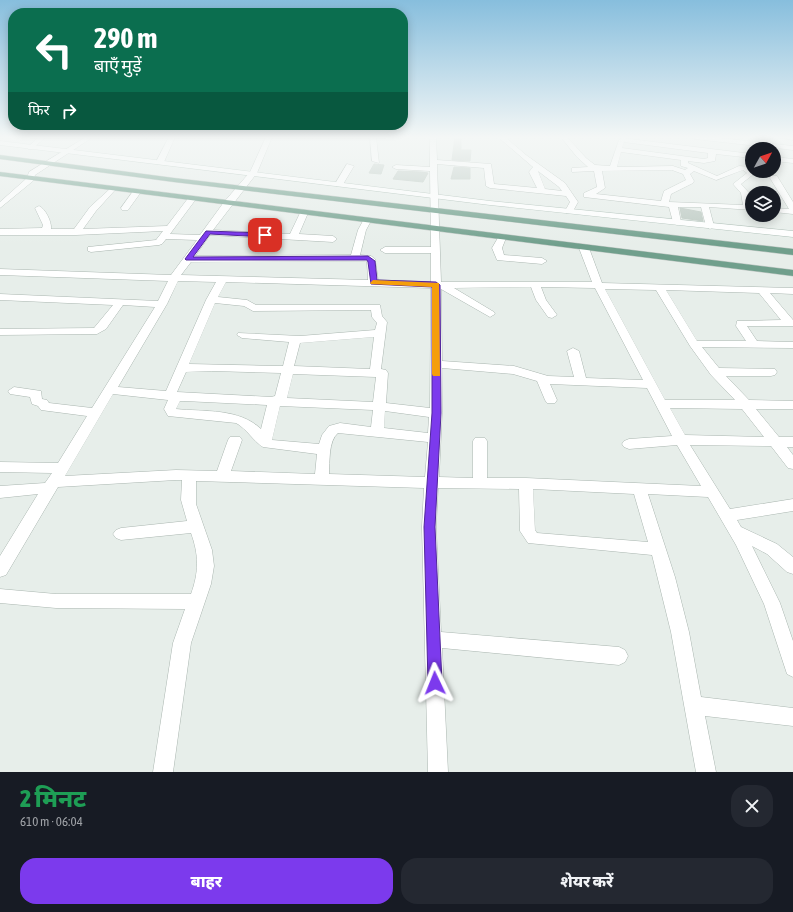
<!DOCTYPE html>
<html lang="hi">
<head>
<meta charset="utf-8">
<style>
	body { margin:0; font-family:"Asap Condensed","Noto Sans Devanagari",sans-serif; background:#242831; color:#f1f3f6; height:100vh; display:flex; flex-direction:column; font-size:15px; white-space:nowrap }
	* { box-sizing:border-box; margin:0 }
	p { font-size:13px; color:#9ea1a6 }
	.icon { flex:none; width:22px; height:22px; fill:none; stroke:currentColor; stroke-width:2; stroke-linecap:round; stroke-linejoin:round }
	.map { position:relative; height:772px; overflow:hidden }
	.sheet { display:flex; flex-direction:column; background:#171b24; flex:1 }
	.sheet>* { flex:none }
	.banner { position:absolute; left:8px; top:8px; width:400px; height:122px; border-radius:16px; box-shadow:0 2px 10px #0003; background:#0b6e4f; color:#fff; overflow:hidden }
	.needle { width:26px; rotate:50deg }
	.controls { position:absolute; left:745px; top:142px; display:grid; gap:8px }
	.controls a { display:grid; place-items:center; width:36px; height:36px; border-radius:50%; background:#171b24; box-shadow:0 2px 10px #0003; font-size:20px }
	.pin { position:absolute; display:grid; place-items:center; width:34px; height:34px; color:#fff; margin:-17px; border-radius:8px; box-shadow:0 2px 6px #0006 }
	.me { position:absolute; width:44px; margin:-22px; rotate:358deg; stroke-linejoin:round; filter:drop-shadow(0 0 3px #0008) }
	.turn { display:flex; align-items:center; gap:14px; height:84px; padding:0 20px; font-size:18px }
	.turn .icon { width:52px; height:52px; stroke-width:2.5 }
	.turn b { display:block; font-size:28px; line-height:34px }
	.then { display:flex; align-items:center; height:38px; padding:0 20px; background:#0003; gap:8px; font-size:15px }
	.round { display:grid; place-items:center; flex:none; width:42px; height:42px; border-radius:16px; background:#242831 }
	.headline { display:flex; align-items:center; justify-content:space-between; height:68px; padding:0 20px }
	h1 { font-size:24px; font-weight:800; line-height:30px; color:#1e9e55 }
	.action { display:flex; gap:8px; margin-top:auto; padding:8px 20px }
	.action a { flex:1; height:46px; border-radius:16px; background:#7c3aed; color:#fff; font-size:16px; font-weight:800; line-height:46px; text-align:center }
	.action a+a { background:#242831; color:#f1f3f6 }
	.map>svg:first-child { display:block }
	.building { fill:#bcc9c2; stroke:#bac7bf }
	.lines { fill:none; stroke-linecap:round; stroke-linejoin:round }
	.street-casing { stroke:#aab6b0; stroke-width:1 }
	.secondary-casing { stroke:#a6b9b0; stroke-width:1 }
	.primary-casing { stroke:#c3c9c6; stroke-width:1 }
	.street { fill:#fff; fill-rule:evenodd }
	.secondary { fill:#fff; fill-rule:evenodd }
	.primary { fill:#709f8c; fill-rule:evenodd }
	.route { fill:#7c3aed; stroke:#51269a }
	.slow { fill:#f59e0b }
</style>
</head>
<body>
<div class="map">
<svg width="793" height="772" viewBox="0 0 793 772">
	<rect width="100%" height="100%" fill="#e7eeea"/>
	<!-- building -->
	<path class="building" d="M455 137H461V150H471L470 161 452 160Z
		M374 164 384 165 381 174 369 173Z
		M454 167 470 168V179H451Z
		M398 171 422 172 428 173 423 182 393 179Z
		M680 208 701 212 703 221 682 218Z"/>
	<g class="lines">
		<defs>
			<path id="street" d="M39 137H46L32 149H28V147Z
				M86 137H93L35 175 33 181 0 208V202L27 178 29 172Z
				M169 137H175L164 162 157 164 156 162Z
				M266 137H272L257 173 213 230 290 234 300 213 304 210 308 213 299 234 333 236 337 239 333 242 210 235 195 256 351 255 358 230 364 219 367 218 371 221 366 230 360 255 371 256 375 259 378 280 431 282V253H385L380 250 385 247H431L430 171 396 169 392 167 396 165 430 167V137H436L437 160 491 164 494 184 537 188 529 172 533 167 498 137H505L526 155 565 183 578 202 572 213H566L565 211 570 202 566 196 490 188 486 186 484 168 437 164 441 282H592L579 248 584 245 589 248 602 283 793 288V294L770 293 793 320V326H747L757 341 793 342V348L702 347 719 368 775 369 777 372 775 375 771 376H726L749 400 793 401V409H756L779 437H793V447H787L793 455V469L788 468 771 446 690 445 730 509 793 499V511L737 520 741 527 777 544 793 557V574L787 572 767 554 752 546 780 603 793 641V677L787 674 764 604 736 545 708 497 648 494 675 577 689 632 701 697 793 708V726L705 716 716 772H696L671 632 652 555 528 543 520 531 519 489 438 488 436 527 441 632 619 647 625 650 628 656 625 662 619 665 442 648 448 772H428L422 527 424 488 196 481V504L212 550 214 566 211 584 191 643 173 772H153L173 643 185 609 56 608 0 603V589L56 594H191C199 572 199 555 191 533L121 540 116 538 113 534 116 530 121 528 187 521 181 500 182 480H176L58 487 6 575 0 577V556L38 494 0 498V486L45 483 52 473 0 472V462L58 463 87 416 41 410 38 406 32 404 30 397 10 394 8 391 14 387 41 391 42 399 47 400 49 403 92 408 155 307 123 305 106 329 97 334 0 335V329L94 328 113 305 0 300V294L158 301 168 281 0 275V269L171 275 197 240 166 239 162 244 159 245 91 252 88 251V247L156 240 163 231 76 235H0V229L42 228 43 225 35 208 39 206C45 208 52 222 51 229H74L90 207 112 187 116 189 96 211 83 229 167 226 189 197H192L196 199 170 234 200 235 224 202 250 172ZM538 171 559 187 562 191 545 189ZM366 261 367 262 368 280 181 275 191 262ZM178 281 216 282 206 300 166 391 118 387 167 304ZM226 282 431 288 430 408 386 403 388 373 386 370 381 369 387 322 382 316 380 305H256L247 300 218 297ZM531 287 536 300 548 317 552 318 557 315 546 300 541 287 595 288 643 380 586 378 579 351 573 348 567 351 574 377 548 376 514 366 442 361 441 289 490 317 495 314 494 312 454 288ZM605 289 656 290 690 346 711 375 735 400H665ZM666 290 759 293 781 320 737 321 736 326 746 341H697ZM215 303 244 306 253 311 371 310 372 317 377 323 375 330 300 336 238 333 237 335 242 338 289 342 283 366 189 364ZM374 337 370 369 294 366 300 343ZM442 368 513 374 537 381 545 400 547 403H555L557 400 550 384 647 388 672 436 629 439 624 441 622 444 624 447 629 449 677 445 701 486 526 478H487V441L485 438H475L473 441V478L439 477 442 413ZM212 371 281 373 275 396 271 397 177 392 186 372ZM293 374 376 377 373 402 287 398ZM113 394 168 400 164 409 168 416 236 423C247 429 253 441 263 447L317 454 315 474 231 471 242 440 240 437H230L228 440 217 471 176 470 65 476ZM180 401H184L267 405 261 429C239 408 205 412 176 409ZM280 406 373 410 371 427 340 423 329 426 322 435 319 444 272 440ZM670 408 742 409 764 437 685 435ZM385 411 429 417 428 433 384 428ZM338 433 428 442 425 477 329 474C330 462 328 441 338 433ZM533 489 634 494 648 542 537 533 535 530Z
				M370 137H376L379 163 372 161Z
				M561 137H567L586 158 595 165 610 166 619 140 622 138 752 154V158L716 154 715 161 704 163 688 161V163L717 176 739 166 750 167 755 173 741 184 749 193 752 210 709 207 714 226 710 229 706 226 701 207H678L681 222 677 225 673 222 669 207 584 197V193L597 187 594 171 572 172V168L588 167 577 157ZM624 142 708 153V158L704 159 622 148ZM621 152 681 160V166L688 168 685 170 673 166 617 167ZM672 170 683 174 686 180 664 191 661 201 596 194 605 188 602 171ZM743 170 747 173 733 184 741 193 743 205 669 202 671 194 693 183 694 181 690 174 694 171 716 180Z
				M692 137H710L793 146V150L695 139Z
				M779 137H793V140Z
				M774 157 793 159V163L774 161Z
				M347 164 354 166 342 186H336L335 184Z
				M771 176H777L793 202V214L774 212V208L789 209 770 178Z
				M134 190 141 192 128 210H122L121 208Z
				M502 235 506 238 502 248 504 255 542 258 547 261 542 264 497 260 492 248 499 236Z"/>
			<path id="secondary" d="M0 141 490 201 793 231V237L490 205 0 145Z"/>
			<path id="primary" d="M0 155 174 178 793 249V255L174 182 0 159Z
				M0 172 793 270V276L0 176Z"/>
		</defs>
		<!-- street casing -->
		<use href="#street" class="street-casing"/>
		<!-- secondary casing -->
		<use href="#secondary" class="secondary-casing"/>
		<!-- primary casing -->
		<use href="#primary" class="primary-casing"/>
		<!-- street -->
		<use href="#street" class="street"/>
		<!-- secondary -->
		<use href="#secondary" class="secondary"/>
		<!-- primary -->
		<use href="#primary" class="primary"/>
	</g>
	<!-- sky -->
	<linearGradient id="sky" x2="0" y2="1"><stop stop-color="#87bedd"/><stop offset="0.56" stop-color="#f4f7f6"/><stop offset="1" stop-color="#f4f7f6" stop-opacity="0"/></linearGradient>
	<rect width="793" height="245" fill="url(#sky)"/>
	<!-- route -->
	<path class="route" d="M206 231 265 233 268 235 265 237 210 234 193 257 368 256 375 261 377 280 436 282 440 285 441 413 435 527 442 683 440 688 435 690 430 688 428 683 424 527 432 413V287L371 284 368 262 367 260H186L185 259Z"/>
	<!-- slow -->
	<path class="slow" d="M373 280 439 283 440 376H433L432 374V287L371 284 370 283Z"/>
</svg>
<div class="controls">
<a><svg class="needle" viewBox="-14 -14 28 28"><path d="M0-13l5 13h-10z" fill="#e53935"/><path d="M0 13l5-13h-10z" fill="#9ea1a6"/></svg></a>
<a><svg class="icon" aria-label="layers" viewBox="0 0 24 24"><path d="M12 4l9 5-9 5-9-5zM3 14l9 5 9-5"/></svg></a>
</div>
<div class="pin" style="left:265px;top:235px;background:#d93025"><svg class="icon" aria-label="arrive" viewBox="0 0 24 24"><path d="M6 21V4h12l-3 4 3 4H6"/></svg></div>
<svg class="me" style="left:435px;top:683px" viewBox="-20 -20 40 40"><path d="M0-17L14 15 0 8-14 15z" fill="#7c3aed" stroke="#fff" stroke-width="4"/></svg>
<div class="banner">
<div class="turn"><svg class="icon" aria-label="left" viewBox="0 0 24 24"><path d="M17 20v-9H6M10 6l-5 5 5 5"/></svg><div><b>290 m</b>बाएँ मुड़ें</div></div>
<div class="then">फिर<svg class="icon" aria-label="right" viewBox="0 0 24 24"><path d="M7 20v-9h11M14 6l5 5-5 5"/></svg></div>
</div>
</div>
<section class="sheet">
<div class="headline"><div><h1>2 मिनट</h1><p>610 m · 06:04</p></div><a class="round"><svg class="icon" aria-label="close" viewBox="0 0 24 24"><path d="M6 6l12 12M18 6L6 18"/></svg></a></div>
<div class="action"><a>बाहर</a><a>शेयर करें</a></div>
</section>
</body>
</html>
